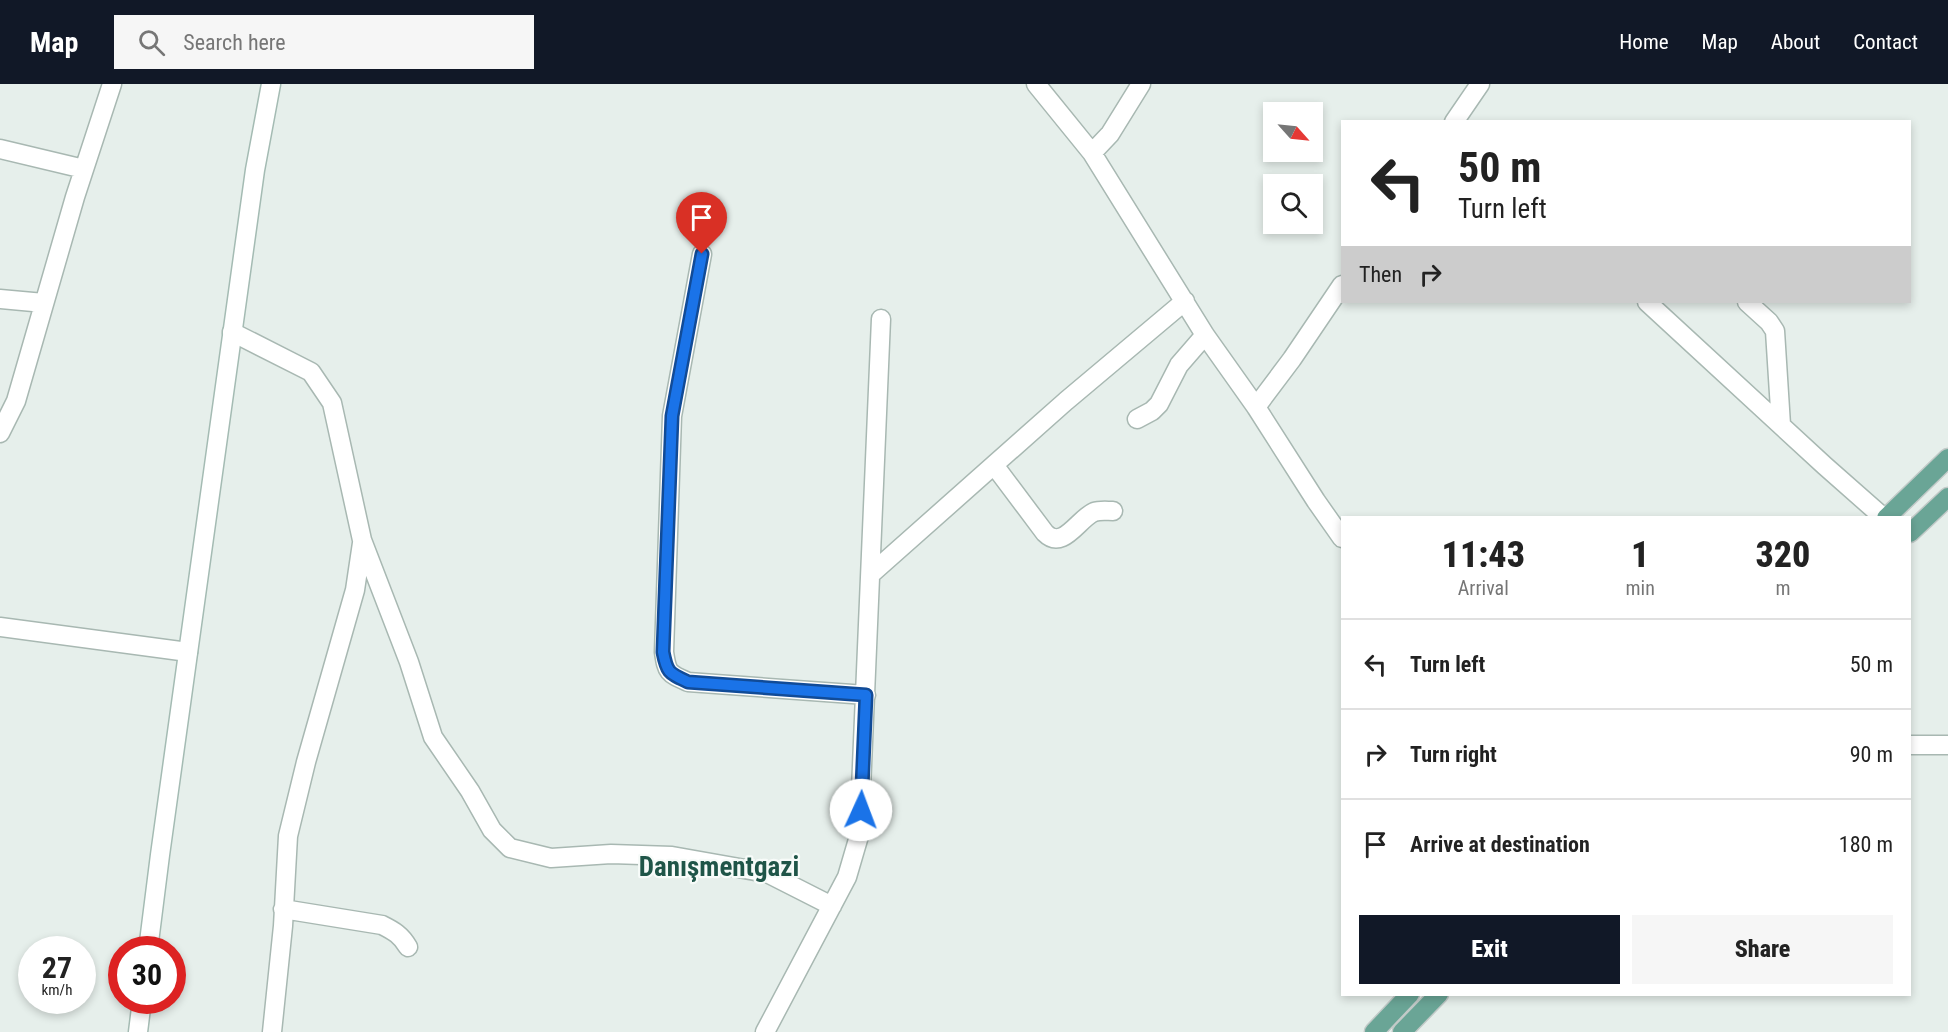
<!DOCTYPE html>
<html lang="en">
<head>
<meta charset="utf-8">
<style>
	body { margin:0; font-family:"Roboto Condensed",sans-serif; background:#f6f6f6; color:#222; height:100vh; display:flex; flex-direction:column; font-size:22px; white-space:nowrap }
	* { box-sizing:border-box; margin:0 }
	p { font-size:20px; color:#767676 }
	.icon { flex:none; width:33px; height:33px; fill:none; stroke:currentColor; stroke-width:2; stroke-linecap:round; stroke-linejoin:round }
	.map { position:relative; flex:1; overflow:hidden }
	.side { position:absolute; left:1341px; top:432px; width:570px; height:480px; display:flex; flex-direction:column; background:#fff; border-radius:0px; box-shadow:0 3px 9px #0003 }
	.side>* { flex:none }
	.banner { position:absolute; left:1341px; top:36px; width:570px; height:183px; border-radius:0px; box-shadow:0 3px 9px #0003; background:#fff; color:#222; overflow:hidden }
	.needle { width:39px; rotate:117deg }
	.tools { position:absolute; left:1263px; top:18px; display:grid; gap:12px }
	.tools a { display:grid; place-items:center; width:60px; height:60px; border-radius:0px; background:#fff; box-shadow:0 3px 9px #0003; font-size:30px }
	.speed { position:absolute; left:18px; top:852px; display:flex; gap:12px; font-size:30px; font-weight:700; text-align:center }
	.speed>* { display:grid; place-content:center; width:78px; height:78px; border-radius:50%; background:#fff; box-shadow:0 3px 9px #0003; line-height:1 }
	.speed small { font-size:15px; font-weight:400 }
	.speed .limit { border:9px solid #d22; background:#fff; color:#111 }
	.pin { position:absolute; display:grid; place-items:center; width:51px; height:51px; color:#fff; margin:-62px -26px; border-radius:50% 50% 50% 0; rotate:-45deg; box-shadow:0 0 6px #0007 }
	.pin .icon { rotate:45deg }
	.me { position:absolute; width:66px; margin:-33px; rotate:2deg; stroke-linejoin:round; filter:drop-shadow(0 0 4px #0008) }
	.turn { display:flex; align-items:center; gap:21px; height:126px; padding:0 18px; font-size:27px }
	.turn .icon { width:78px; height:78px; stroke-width:2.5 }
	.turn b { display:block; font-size:42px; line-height:51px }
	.then { display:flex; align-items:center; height:57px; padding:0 18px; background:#0003; gap:12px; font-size:22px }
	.eta { display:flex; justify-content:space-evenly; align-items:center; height:102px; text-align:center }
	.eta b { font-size:36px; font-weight:800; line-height:42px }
	.primary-button { display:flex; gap:12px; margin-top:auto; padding:12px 18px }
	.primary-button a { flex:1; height:69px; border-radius:0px; background:#111827; color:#fff; font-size:24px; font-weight:800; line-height:69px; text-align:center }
	.primary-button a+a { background:#f6f6f6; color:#222 }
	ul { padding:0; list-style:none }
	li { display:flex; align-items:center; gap:18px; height:90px; padding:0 18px; border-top:2px solid #e0e0e0 }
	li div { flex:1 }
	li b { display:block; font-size:22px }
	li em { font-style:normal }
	header { display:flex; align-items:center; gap:36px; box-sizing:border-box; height:84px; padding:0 30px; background:#111827; color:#fff }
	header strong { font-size:28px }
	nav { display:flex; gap:33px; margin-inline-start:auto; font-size:21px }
	.search { width:420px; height:54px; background:#f6f6f6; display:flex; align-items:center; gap:15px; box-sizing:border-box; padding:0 21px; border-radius:0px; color:#767676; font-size:22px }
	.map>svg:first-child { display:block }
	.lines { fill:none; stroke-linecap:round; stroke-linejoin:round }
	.street-casing { stroke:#a8b8b2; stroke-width:21 }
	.secondary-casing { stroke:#a4bbb3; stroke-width:21 }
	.primary-casing { stroke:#c2cac8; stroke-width:21 }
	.street { stroke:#fff; stroke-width:18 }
	.secondary { stroke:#fff; stroke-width:18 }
	.primary { stroke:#6aa596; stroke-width:18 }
	.route-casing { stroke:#114b97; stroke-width:15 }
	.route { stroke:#1a73e8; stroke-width:10 }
	.labels { text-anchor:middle; stroke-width:4.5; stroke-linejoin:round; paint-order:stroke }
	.district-label { font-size:27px; font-weight:bold; fill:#1f5548; stroke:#f7fbf9 }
</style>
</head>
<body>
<header>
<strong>Map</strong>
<div class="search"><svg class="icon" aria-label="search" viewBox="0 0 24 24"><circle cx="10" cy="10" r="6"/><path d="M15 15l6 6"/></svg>Search here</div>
<nav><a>Home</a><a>Map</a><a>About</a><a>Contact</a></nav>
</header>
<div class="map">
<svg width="1948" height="948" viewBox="0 0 1948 948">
	<rect width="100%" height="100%" fill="#e6efeb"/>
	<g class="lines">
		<defs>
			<path id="street" d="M1036 0 1092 69 1205 251 1256 323 1316 417 1342 454
				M1454 38 1480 0
				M0 65 84 85
				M1092 69 1110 50 1141 0
				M702 170 672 332 664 568C667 589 668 589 688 598L866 611
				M0 215 44 219
				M1647 218 1825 382 1884 434
				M1747 218 1769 238 1775 247 1781 341
				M232 248 311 288 332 319 362 456 409 578 433 653 470 707 492 746 510 764 551 774 611 770 672 772 767 789 832 822
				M1256 323 1292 275 1342 201
				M1137 335 1152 327 1159 320 1179 281 1205 251
				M0 349 16 317 75 113 112 0
				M994 381 1045 449C1063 467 1078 435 1094 428 1100 426 1107 427 1113 427
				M871 490 1066 317 1185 217
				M0 543 188 568
				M1910 661H1948
				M283 825 382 841C394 847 401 851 408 863
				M272 948 283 842 288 752 306 678 355 506 362 459
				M765 948 847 793 859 752 881 235"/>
			<path id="secondary" d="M148 866 160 771 255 86 271 0
				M138 948 142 916"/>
			<path id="primary" d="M1886 434 1948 374
				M1910 449 1948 413
				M1374 948 1410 910
				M1402 948 1439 910"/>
		</defs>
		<!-- street casing -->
		<use href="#street" class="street-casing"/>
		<!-- secondary casing -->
		<use href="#secondary" class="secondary-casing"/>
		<!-- primary casing -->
		<use href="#primary" class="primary-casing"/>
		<!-- street -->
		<use href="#street" class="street"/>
		<!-- secondary -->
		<use href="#secondary" class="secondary"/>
		<!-- primary -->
		<use href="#primary" class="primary"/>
	</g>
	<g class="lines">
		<defs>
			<path id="route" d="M702 170 672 332 663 568C667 589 669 589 688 598L866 611 861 726"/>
		</defs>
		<!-- route casing -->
		<use href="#route" class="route-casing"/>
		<!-- route -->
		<use href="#route" class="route"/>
	</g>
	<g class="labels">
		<!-- district labels -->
		<g class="district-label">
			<text x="719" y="792">Danışmentgazi</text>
		</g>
	</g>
</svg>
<div class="tools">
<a><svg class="needle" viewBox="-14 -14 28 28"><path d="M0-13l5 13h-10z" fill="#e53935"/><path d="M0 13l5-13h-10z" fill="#767676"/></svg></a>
<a><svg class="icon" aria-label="search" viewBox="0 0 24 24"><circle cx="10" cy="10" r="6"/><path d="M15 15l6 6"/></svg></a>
</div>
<div class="speed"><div>27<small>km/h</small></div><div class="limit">30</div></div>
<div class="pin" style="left:702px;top:170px;background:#d93025"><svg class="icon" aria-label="arrive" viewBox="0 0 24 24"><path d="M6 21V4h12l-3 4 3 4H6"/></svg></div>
<svg class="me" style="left:861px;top:726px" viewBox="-20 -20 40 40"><circle r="19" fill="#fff"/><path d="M0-13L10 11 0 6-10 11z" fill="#1a73e8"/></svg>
<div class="banner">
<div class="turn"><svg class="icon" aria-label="left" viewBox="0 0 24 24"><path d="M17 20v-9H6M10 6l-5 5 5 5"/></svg><div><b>50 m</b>Turn left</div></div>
<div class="then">Then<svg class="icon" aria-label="right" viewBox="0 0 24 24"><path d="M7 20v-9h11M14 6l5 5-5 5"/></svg></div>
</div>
<section class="side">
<div class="eta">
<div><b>11:43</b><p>Arrival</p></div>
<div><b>1</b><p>min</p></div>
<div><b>320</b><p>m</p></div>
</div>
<ul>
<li><svg class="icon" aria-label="left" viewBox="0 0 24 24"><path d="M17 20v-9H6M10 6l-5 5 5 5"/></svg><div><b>Turn left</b></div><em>50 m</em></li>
<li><svg class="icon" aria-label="right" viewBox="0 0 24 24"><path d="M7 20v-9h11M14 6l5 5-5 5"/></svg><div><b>Turn right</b></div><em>90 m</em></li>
<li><svg class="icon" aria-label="arrive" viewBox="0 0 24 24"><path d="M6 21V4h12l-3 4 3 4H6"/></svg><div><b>Arrive at destination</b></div><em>180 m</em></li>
</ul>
<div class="primary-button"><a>Exit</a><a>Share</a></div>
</section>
</div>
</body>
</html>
